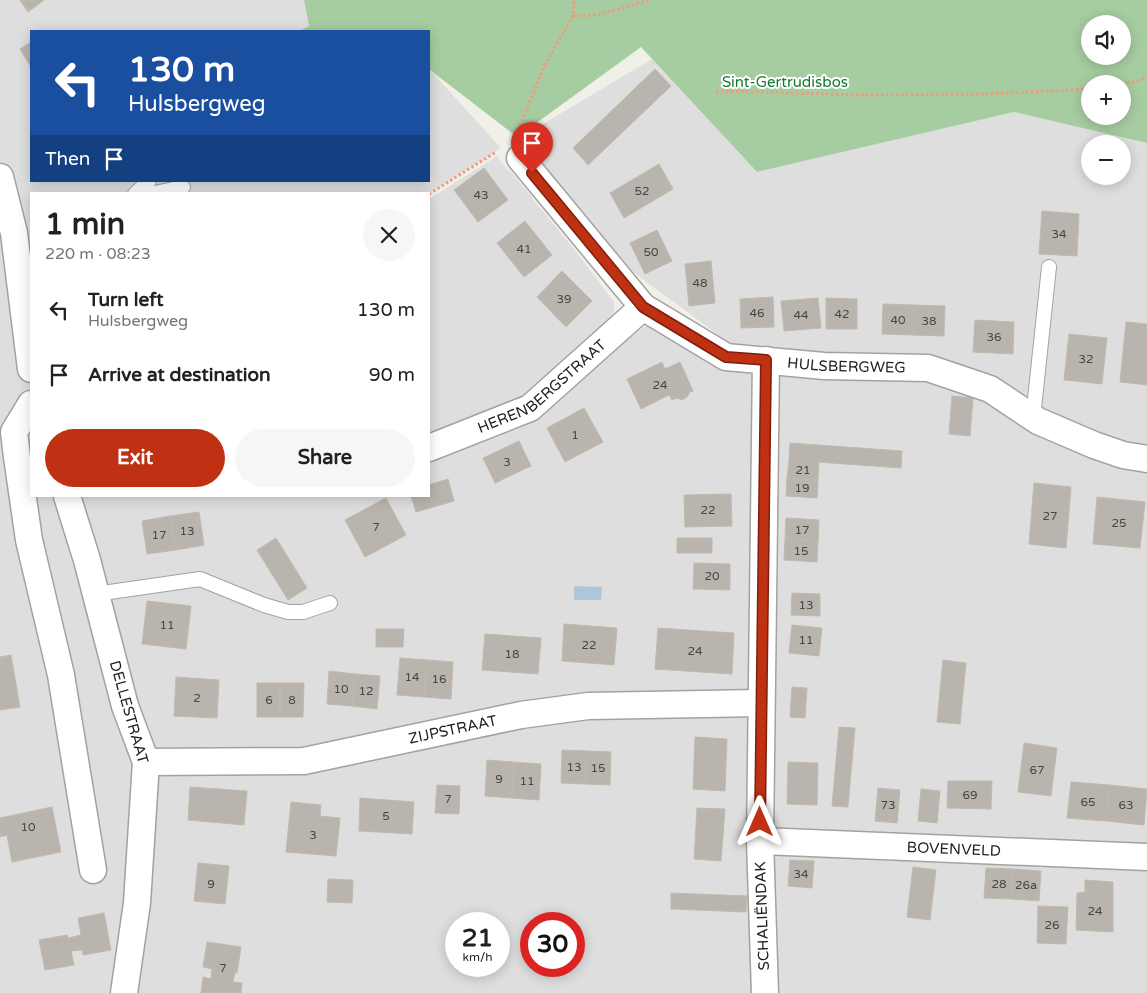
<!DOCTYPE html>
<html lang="en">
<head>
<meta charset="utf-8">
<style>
	body { margin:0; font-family:"Varela Round",sans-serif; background:#f6f6f6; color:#202124; height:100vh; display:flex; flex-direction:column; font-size:19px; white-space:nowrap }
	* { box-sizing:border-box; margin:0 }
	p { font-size:16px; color:#757577 }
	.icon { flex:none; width:28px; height:28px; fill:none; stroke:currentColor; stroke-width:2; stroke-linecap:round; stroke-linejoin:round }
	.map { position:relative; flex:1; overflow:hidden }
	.details { position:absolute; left:30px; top:192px; width:400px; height:305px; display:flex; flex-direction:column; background:#fff; border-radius:0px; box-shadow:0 2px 12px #0003 }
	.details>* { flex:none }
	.guide { position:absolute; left:30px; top:30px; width:400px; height:152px; border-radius:0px; box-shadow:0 2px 12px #0003; background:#1a4fa0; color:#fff; overflow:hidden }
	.tools { position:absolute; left:1081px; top:15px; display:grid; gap:10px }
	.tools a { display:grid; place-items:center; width:50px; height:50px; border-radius:50%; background:#fff; box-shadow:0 2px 12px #0003; font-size:25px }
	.speed { position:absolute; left:445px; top:912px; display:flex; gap:10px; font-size:25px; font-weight:700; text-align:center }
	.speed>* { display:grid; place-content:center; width:65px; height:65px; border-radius:50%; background:#fff; box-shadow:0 2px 12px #0003; line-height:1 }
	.speed small { font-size:12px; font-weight:400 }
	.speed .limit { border:8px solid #d22; background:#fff; color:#111 }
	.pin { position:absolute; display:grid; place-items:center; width:42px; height:42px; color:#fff; margin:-51px -21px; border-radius:50% 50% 50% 0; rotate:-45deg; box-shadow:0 0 5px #0007 }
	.pin .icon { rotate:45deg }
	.me { position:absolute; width:55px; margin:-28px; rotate:0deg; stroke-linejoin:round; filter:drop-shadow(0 0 4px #0008) }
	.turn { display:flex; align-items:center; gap:18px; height:105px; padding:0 15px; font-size:22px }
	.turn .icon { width:65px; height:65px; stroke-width:2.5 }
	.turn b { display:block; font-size:35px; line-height:42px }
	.then { display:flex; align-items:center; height:48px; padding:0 15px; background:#0003; gap:10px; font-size:19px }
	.round { display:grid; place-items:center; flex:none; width:52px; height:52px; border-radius:26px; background:#f6f6f6 }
	.summary { display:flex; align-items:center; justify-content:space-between; height:85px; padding:0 15px }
	h1 { font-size:30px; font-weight:700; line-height:38px }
	.cta { display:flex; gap:10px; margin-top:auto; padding:10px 15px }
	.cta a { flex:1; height:58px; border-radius:30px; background:#bf3112; color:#fff; font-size:20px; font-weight:700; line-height:58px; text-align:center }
	.cta a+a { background:#f6f6f6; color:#202124 }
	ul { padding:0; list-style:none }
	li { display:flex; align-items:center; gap:15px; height:65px; padding:0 15px }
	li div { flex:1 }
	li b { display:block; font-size:19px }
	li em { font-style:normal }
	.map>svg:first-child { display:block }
	.residential { fill:#dfdede; fill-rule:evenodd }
	.forest { fill:#a6cca1; fill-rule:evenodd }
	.water { fill:#adc7da }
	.building { fill:#b9b5ae; stroke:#c1b9ac }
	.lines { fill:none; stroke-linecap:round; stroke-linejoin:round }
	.service-casing { stroke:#a2a2a2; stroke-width:16 }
	.minor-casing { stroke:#a2a2a2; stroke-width:29 }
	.path { stroke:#ee9c7b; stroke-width:3; stroke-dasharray:2.5 2.5; stroke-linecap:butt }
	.service { stroke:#fff; stroke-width:14 }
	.minor { stroke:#fff; stroke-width:26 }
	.route-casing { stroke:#7c200c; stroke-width:12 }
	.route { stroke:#bf3112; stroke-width:9 }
	.labels { text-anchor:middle; stroke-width:4; stroke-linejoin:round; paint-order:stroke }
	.number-label { font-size:12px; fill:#474644 }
	.park-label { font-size:15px; fill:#167730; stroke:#fff }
	.street-label { font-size:15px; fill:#212121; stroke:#fff }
</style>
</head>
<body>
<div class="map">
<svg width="1147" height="993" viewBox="0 0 1147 993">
	<rect width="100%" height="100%" fill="#f0efe8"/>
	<!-- residential -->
	<path class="residential" d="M0 0H304L309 26 299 31H31V181H429V71L430 70 501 148 427 194H31V496H429V199L499 155 498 158 508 170 512 173 577 253 614 302V310L610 320 528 391 540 413 642 328 649 325 664 330 726 371 732 345 614 258 566 195 518 139 652 59 757 172 1014 112 1147 143V993H0ZM1090 144H1122V176H1090ZM456 924H499V966H456ZM531 924H574V966H531Z"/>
	<!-- forest -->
	<path class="forest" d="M304 0H1147V143L1014 112 757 172 641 47 517 137 430 70 429 71V31H299L309 26ZM1090 24H1122V56H1090ZM1090 84H1122V116H1090Z"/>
	<!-- water -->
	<path class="water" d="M574 586 602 587 601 600H574Z"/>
	<!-- building -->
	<path class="building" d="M20 0H44L28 12Z
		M31 42V67L20 49Z
		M655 69 671 86 588 165 573 148Z
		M659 164 673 189 624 218 610 193Z
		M484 168 508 200 478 222 454 190Z
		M1042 211 1079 214 1077 256 1039 254Z
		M525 221 552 255 524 277 497 243Z
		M657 230 672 261 645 274 630 243Z
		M711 261 715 303 689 306 685 264Z
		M562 271 592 301 566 327 537 297Z
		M773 297 774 327 741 328 740 299Z
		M818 298 821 328 784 331 781 301Z
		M826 298 857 299V329H826Z
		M883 304 914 305 913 335 882 334Z
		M914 305 945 306 944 336 913 335Z
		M975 320 1014 322 1013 354 973 352Z
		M1126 322 1147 324V385L1120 382Z
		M1069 334 1107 338 1102 384 1064 380Z
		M662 362 665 369 680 362 693 391 690 392 687 397 682 400 677 398 672 400 669 395 641 409 627 379Z
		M952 396 973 398 970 436 949 434Z
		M584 408 603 442 565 462 547 428Z
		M519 441 531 466 495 483 483 458Z
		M790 443 902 451 901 468 789 460Z
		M789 460 819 462 818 480 787 478Z
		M787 478 818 480 817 498 786 496Z
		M448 479 454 501 416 512 411 496H429V485Z
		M1034 483 1071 487 1066 548 1029 544Z
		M731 494 732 526 685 527 684 495Z
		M1097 497 1145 502 1140 548 1093 544Z
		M386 498 406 535 365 557 345 520Z
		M199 512 204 545 176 550 170 516Z
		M170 516 176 550 147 554 142 521Z
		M786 518 819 520 818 541 785 539Z
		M276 538 307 588 288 600 257 550Z
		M677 538H712V553H677Z
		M785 539 818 541 817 562 784 560Z
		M694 563 730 564V590L693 589Z
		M792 593 820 594V616L791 615Z
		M147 601 191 606 186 649 142 644Z
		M564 624 617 628 614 665 562 661Z
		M792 625 822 628 819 656 789 653Z
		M658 628 734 633 732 674 655 669Z
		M376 629H404L403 647H376Z
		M485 634 541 638 538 674 482 670Z
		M11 655 20 707 0 710V657Z
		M400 658 427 660 424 697 397 695Z
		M427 660 453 662 451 699 424 697Z
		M943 660 966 663 960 724 937 722Z
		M329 671 355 674 352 706 327 704Z
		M355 674 380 676 377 709 352 706Z
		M176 677 219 680 217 718 174 716Z
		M257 683H280V717H257Z
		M280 683H304L303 717H280Z
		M792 687 807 688 805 718 790 717Z
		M839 727 855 728 848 807 832 806Z
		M695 737 727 739 725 791 693 789Z
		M1024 743 1057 748 1051 796 1018 792Z
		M562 750 587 751 585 784 561 783Z
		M587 751 611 752 610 785 585 784Z
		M487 760 514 762 512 798 485 796Z
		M514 762 541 764 539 800 512 798Z
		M788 762 818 763 817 805 787 804Z
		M948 781H992L991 809 947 808Z
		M1071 782 1109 785 1106 821 1067 818Z
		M437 785 460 786 459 814 435 813Z
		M1109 785 1147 789 1144 825 1106 821Z
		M190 787 247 791 244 825 188 820Z
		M878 788 900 790 897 823 875 821Z
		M921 789 940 791 937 823 918 821Z
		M360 798 414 802 412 834 359 831Z
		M291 802 321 805 320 816 340 818 336 856 286 852Z
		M52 807 61 852 12 862 7 835 0 837V818Z
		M697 808 725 809 721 861 694 859Z
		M790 860 814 861 812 888 788 886Z
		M198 863 229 866 225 904 194 901Z
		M913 867 936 870 930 920 907 917Z
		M986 868 1013 869 1011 899 984 898Z
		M1013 869 1041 871 1039 901 1011 899Z
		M328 879 353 880 352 903 327 902Z
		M1085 880 1113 882V932L1076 930 1077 893 1085 892Z
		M671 893 747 896 746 912 671 909Z
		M1038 906 1068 907 1066 944 1037 943Z
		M104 913 111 950 83 955 82 950 71 951 74 965 45 970 39 940 67 935 68 938 81 935 78 918Z
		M207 942 241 947 237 973 235 972 233 982 242 983 241 993H201L203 977 211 979 212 969 203 967Z"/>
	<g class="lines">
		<defs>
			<path id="service" d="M135 194 149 181
				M150 194 183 187
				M1033 418 1049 267
				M96 594 200 579 264 605 288 612H303L330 603"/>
			<g id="minor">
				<path id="s1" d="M520 158 643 307 726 357 824 366 928 368 990 389 1038 421 1094 445 1123 455 1147 459"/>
				<path d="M0 177 14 233 31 369"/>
				<path d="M31 404 14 432 17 457 29 540 61 675 93 870"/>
				<path id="s2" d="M429 448 530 408 643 307"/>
				<path d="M67 496 87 560 125 706 146 762 137 903 124 993"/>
				<path id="s3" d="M146 762 304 761 521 715 588 706 761 703"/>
				<path id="s4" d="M760 841 1147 857"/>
				<path d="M765 993 760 841 766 360"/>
			</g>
		</defs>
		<!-- service casing -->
		<use href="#service" class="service-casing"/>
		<!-- minor casing -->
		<use href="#minor" class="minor-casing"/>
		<!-- path -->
		<path class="path" d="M573 16 597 15 651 0
			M1122 84 1136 81 1147 77
			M716 91 860 95 985 94 1090 89
			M516 135 545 65 573 16 574 0
			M429 194 496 152"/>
		<!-- service -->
		<use href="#service" class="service"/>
		<!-- minor -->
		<use href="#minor" class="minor"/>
	</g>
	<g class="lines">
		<defs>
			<path id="route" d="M532 173 643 307 726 357 766 360 760 822"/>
		</defs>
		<!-- route casing -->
		<use href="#route" class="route-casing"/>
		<!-- route -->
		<use href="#route" class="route"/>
	</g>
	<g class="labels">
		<!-- number labels -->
		<g class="number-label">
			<text x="642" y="195">52</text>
			<text x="481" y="199">43</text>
			<text x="1059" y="238">34</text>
			<text x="524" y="253">41</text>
			<text x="651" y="256">50</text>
			<text x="700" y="287">48</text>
			<text x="564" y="303">39</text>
			<text x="757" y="317">46</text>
			<text x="842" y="318">42</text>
			<text x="801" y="319">44</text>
			<text x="898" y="324">40</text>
			<text x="929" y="325">38</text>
			<text x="994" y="341">36</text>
			<text x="1086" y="363">32</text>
			<text x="660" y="389">24</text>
			<text x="575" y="439">1</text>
			<text x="507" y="466">3</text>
			<text x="803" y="474">21</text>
			<text x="802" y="492">19</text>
			<text x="708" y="514">22</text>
			<text x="1050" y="520">27</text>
			<text x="1119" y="527">25</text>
			<text x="376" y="531">7</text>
			<text x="802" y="534">17</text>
			<text x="187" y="535">13</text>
			<text x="159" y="539">17</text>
			<text x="801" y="555">15</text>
			<text x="712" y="580">20</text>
			<text x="806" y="609">13</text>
			<text x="167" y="629">11</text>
			<text x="806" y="644">11</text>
			<text x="589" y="649">22</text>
			<text x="695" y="655">24</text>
			<text x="512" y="658">18</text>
			<text x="412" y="681">14</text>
			<text x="439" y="683">16</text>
			<text x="341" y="693">10</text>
			<text x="366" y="695">12</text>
			<text x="197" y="702">2</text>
			<text x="269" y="704">6</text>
			<text x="292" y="704">8</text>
			<text x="574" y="771">13</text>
			<text x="598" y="772">15</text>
			<text x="1037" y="774">67</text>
			<text x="499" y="783">9</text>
			<text x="527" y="785">11</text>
			<text x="970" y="799">69</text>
			<text x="448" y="803">7</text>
			<text x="1088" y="806">65</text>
			<text x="888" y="809">73</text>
			<text x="1126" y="809">63</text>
			<text x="386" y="820">5</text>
			<text x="28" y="831">10</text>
			<text x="313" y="839">3</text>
			<text x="801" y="878">34</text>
			<text x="211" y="888">9</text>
			<text x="999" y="888">28</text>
			<text x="1026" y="889">26a</text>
			<text x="1095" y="915">24</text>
			<text x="1052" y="929">26</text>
			<text x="223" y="972">7</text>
		</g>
		<!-- park labels -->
		<g class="park-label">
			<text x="785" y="87">Sint-Gertrudisbos</text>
		</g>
		<!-- street labels -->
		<g class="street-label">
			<text dy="5" stroke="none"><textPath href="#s1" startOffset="411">HULSBERGWEG</textPath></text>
			<text dy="5" stroke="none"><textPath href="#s2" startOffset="130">HERENBERGSTRAAT</textPath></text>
			<text transform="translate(129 712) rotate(74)" y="5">DELLESTRAAT</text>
			<text dy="5" stroke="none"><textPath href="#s3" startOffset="310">ZIJPSTRAAT</textPath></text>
			<text dy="5" stroke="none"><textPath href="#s4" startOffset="194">BOVENVELD</textPath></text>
			<text transform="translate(762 916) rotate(-92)" y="5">SCHALIËNDAK</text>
		</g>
	</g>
</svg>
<div class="tools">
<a><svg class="icon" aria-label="sound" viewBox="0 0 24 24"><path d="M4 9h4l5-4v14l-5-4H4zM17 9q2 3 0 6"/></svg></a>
<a>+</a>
<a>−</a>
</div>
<div class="speed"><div>21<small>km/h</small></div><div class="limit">30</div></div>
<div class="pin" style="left:532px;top:173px;background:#d93025"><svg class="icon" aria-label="arrive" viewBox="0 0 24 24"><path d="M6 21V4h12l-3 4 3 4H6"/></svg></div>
<svg class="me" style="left:760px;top:822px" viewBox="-20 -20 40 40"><path d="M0-17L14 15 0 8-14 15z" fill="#bf3112" stroke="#fff" stroke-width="4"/></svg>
<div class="guide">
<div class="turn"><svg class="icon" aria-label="left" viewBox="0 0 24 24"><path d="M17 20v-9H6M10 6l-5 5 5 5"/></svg><div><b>130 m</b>Hulsbergweg</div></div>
<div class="then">Then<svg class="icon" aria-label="arrive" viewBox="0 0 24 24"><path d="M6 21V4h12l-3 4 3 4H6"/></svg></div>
</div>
<section class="details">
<div class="summary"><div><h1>1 min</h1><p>220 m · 08:23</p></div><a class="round"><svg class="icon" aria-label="close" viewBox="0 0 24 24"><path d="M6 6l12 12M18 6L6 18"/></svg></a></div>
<ul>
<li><svg class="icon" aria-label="left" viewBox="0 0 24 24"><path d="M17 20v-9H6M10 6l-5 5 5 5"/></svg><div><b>Turn left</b><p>Hulsbergweg</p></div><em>130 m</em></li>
<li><svg class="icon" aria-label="arrive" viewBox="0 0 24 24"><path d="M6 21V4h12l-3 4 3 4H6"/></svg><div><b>Arrive at destination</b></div><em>90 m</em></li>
</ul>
<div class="cta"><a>Exit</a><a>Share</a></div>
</section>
</div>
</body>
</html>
